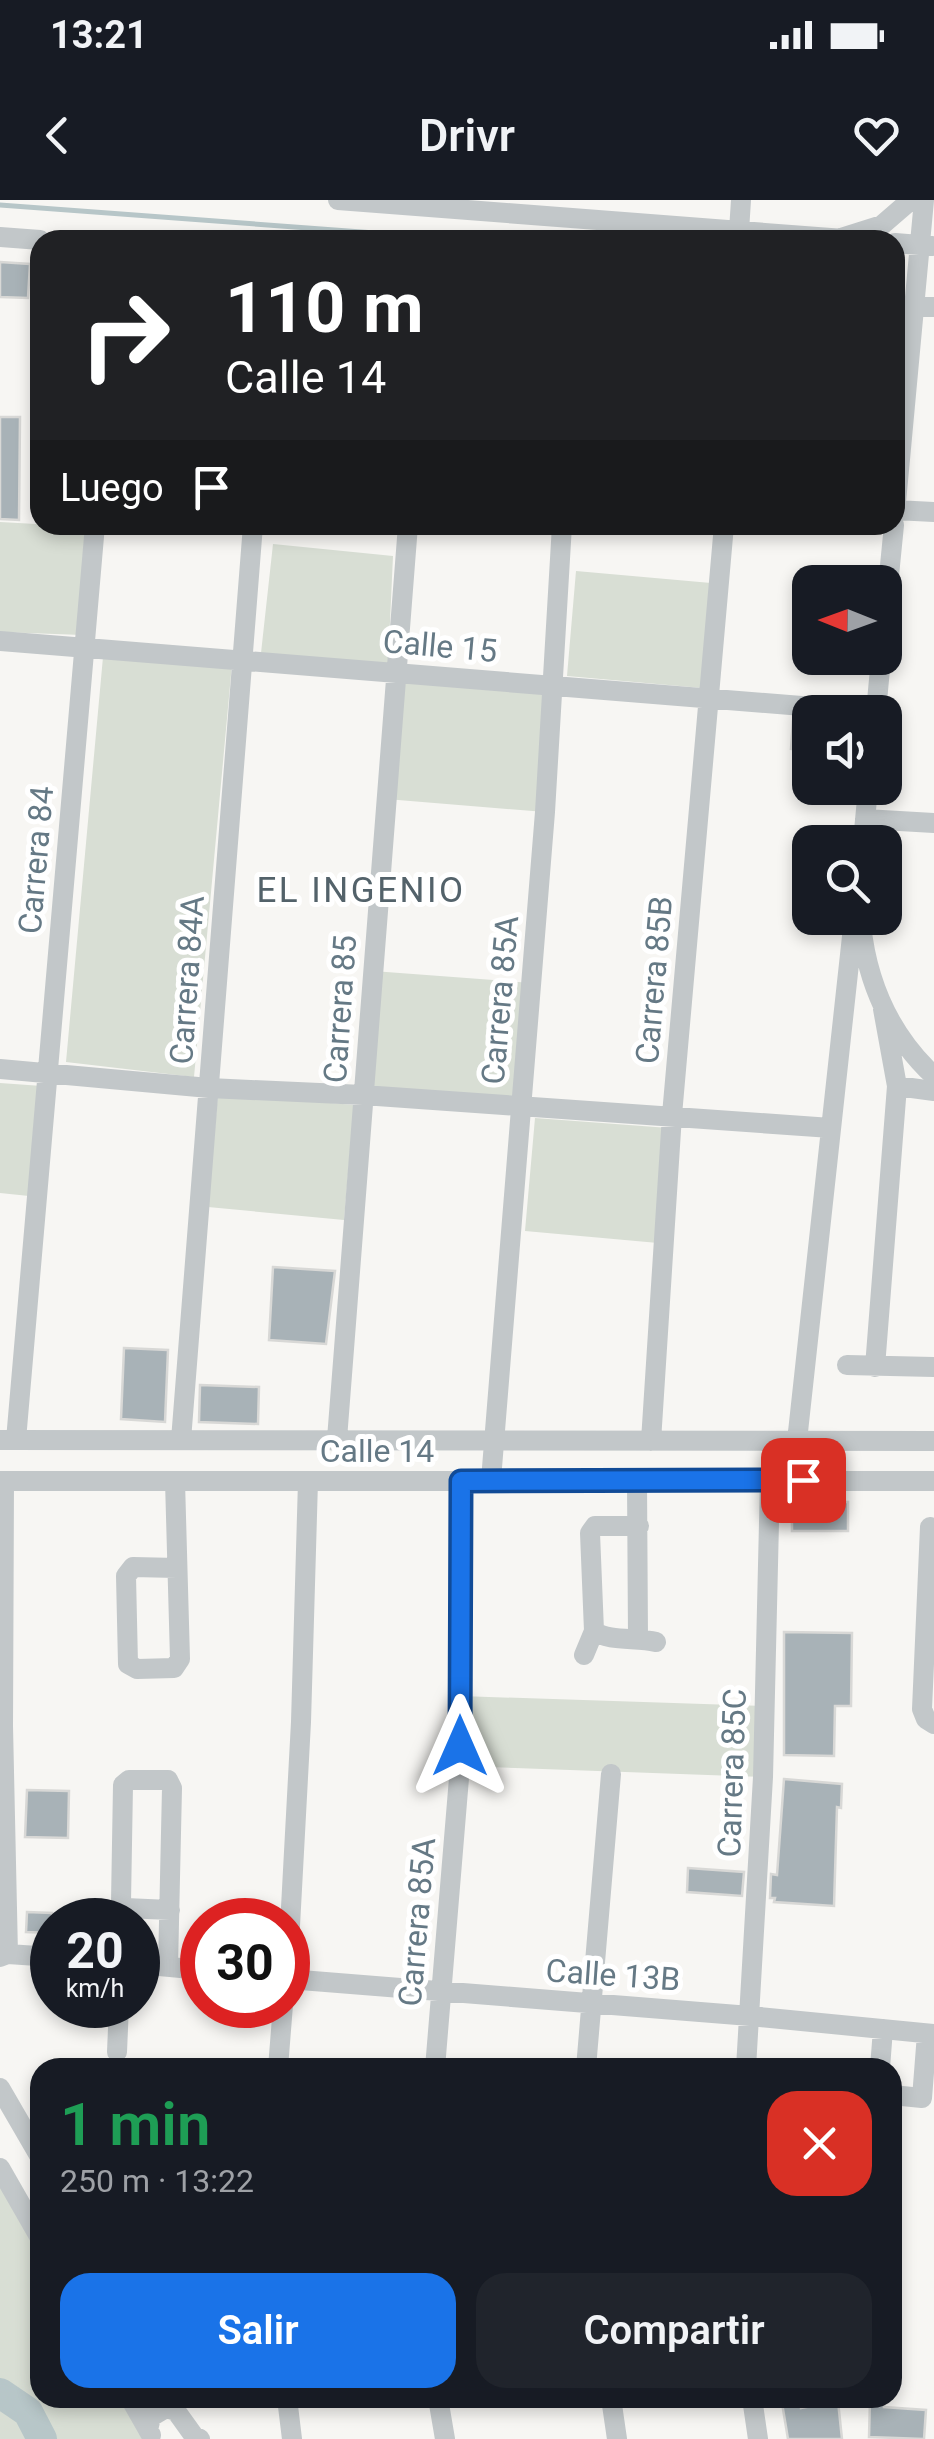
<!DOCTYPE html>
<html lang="es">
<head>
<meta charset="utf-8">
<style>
	body { margin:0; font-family:Roboto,sans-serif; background:#20242c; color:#f1f3f6; height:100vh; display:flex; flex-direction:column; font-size:38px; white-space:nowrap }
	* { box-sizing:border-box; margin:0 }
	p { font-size:32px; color:#9ea1a6 }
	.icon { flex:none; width:55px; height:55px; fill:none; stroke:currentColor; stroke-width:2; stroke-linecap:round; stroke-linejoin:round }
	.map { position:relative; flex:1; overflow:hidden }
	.side { position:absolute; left:30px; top:1858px; width:872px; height:350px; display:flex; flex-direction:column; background:#171b24; border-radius:30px; box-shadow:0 5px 15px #0003 }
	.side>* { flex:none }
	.guide { position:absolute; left:30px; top:30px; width:875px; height:305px; border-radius:30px; box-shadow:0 5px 15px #0003; background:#202124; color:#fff; overflow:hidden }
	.needle { width:65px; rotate:271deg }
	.tools { position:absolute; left:792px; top:365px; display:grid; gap:20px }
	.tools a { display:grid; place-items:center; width:110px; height:110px; border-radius:20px; background:#171b24; box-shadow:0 5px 15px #0003; font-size:50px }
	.speed { position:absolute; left:30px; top:1698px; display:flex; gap:20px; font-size:50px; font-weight:700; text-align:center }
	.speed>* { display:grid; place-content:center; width:130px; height:130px; border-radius:50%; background:#171b24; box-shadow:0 5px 15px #0003; line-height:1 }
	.speed small { font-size:25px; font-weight:400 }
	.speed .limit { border:15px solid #d22; background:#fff; color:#111 }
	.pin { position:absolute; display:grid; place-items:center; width:85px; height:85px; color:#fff; margin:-42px; border-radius:20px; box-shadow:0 5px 15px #0006 }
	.me { position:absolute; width:110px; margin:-55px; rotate:0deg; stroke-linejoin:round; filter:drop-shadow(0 0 8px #0008) }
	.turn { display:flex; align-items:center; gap:35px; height:210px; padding:0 30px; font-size:45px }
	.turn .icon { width:130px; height:130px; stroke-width:2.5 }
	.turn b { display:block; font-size:70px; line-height:85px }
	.then { display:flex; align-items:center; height:95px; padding:0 30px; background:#0003; gap:20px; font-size:38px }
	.round { display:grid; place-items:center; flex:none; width:105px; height:105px; border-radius:30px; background:#20242c }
	.overview { display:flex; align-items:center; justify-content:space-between; height:170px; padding:0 30px }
	h1 { font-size:60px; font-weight:600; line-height:75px; color:#1e9e55 }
	.action { display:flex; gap:20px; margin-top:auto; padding:20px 30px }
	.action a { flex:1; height:115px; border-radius:30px; background:#1a73e8; color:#fff; font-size:40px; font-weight:600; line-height:115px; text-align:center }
	.action a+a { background:#20242c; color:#f1f3f6 }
	.status { display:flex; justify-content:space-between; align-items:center; height:70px; padding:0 50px; background:#171b24; direction:ltr }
	.status svg { height:28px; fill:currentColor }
	header { display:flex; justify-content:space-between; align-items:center; height:130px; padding:0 30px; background:#171b24; font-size:45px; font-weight:600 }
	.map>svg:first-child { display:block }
	.green { fill:#d8ded4 }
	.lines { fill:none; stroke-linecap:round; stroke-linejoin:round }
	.stream { stroke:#b7c6c8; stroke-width:5 }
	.river { stroke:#b7c6c8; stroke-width:30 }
	.building { fill:#a8b2b7; stroke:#d8d8d6; stroke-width:2.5 }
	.minor { stroke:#c2c7c9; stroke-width:20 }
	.route-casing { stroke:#114b97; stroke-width:25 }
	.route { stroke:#1a73e8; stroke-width:18 }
	.labels { text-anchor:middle; stroke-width:10; stroke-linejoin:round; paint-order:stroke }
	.street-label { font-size:32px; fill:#657985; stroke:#fff }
	.neighbourhood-label { font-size:35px; letter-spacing:2.5px; fill:#53626a; stroke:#fff }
</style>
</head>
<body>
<div class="status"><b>13:21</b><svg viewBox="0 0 49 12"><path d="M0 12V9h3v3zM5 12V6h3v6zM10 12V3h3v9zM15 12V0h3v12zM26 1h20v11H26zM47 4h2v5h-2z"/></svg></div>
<header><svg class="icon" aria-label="back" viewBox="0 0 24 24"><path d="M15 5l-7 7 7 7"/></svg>Drivr<svg class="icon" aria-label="heart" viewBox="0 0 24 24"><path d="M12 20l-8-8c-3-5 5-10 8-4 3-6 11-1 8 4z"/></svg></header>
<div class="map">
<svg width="934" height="2239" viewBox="0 0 934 2239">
	<rect width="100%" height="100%" fill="#f7f6f3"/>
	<!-- green -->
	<path class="green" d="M0 322 90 327 82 435 0 432Z
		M273 344 393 356 388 465 261 453Z
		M576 371 711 383 702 488 567 476Z
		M103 457 232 464 194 877 66 862Z
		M397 473 550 486 545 612 386 599Z
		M373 771 532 783 522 906 363 895Z
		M0 883 42 886 29 996 0 993Z
		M218 893 354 905 344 1020 208 1007Z
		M535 918 669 928 658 1043 525 1031Z
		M460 1496 765 1506 763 1577 460 1566Z
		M0 1968 40 2038V2198H130L154 2239H0Z"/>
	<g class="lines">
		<!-- stream -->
		<path class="stream" d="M0 5 469 40"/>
		<!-- river -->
		<path class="river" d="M0 2193 28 2212 42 2239"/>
	</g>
	<!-- building -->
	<path class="building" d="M0 62 30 64 28 98 0 97Z
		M0 217H20L19 320 0 319Z
		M793 521 810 522V551L791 549Z
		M273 1067 335 1071 326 1144 269 1140Z
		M124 1148 168 1150 165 1222 121 1219Z
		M200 1185 259 1187 258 1224 199 1222Z
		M792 1302H848V1331H792Z
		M784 1432 852 1433 851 1506H835L834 1556 784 1555Z
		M784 1579 842 1584 841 1608 837 1607 834 1706 774 1702 775 1698H770L771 1674 777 1675Z
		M27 1590 69 1591 68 1638 25 1637Z
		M688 1668 744 1672 742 1696 687 1692Z
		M27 1712 52 1713V1733L26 1732Z
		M870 2200 885 2201 884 2207 926 2210 924 2239 869 2237Z
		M800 2201 801 2208 838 2201 842 2239H788L782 2203Z"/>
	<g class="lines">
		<!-- minor -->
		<path class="minor" d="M338 0 857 40
			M739 31 741 0
			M0 37 40 40
			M841 38 882 25 911 0
			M895 43 932 46
			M895 106 934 107
			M895 310 934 312
			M895 313 924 0
			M885 416 894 325
			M0 441 876 512
			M876 512 881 458
			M865 619 934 623
			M863 642 868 588
			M861 724C867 783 891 836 934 876
			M0 869 209 888 363 895 831 928
			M897 886 934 891
			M847 1165 934 1167
			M875 1167 897 886 883 809
			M337 1239 408 325
			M0 1240 934 1241
			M16 1240 95 325
			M181 1240 253 325
			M651 1241 672 915 724 325
			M797 1241 854 718
			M491 1280 545 612 562 325
			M0 1281H934
			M4 1281 3 1526 8 1754
			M175 1281 180 1459 174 1468 137 1469 128 1464 126 1376 133 1367 177 1368
			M637 1281 638 1437
			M930 1327 922 1509 926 1519 934 1524
			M594 1431C609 1442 637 1437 656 1442
			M584 1455 594 1431 590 1333 595 1326H639
			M0 1757 8 1754 52 1757
			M288 1763 301 1522 308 1281
			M138 1764 202 1770
			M168 1767 172 1588 168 1580H129L123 1585 121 1702 125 1708 170 1710
			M288 1779 750 1816 934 1834
			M117 1852 119 1805
			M278 1868 283 1805
			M435 1868 460 1566 461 1281
			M586 1868 611 1574
			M746 1868 763 1577 770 1280
			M880 1868 883 1829
			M0 1888 40 1957
			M892 1895 922 1898 927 1834
			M0 1968 40 2038
			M892 2101V2110
			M130 2198 151 2235
			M287 2198 292 2239
			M438 2198 445 2239
			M611 2198 617 2239
			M752 2198 758 2239
			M148 2230 151 2217 166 2208 176 2211 194 2236 200 2239"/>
	</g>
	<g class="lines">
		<defs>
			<path id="route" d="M460 1546 461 1281 803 1280"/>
		</defs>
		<!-- route casing -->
		<use href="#route" class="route-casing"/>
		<!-- route -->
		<use href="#route" class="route"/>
	</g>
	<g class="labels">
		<!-- street labels -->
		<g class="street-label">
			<text transform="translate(440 446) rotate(5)" y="11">Calle 15</text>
			<text transform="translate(36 660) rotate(-85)" y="11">Carrera 84</text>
			<text transform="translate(187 780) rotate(-86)" y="11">Carrera 84A</text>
			<text transform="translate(654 780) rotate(-85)" y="11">Carrera 85B</text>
			<text transform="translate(500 800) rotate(-85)" y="11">Carrera 85A</text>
			<text transform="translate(340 809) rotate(-86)" y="11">Carrera 85</text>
			<text x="377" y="1262">Calle 14</text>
			<text transform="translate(732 1573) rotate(-88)" y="11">Carrera 85C</text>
			<text transform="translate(417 1722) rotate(-85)" y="11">Carrera 85A</text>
			<text transform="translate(613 1775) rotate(4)" y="11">Calle 13B</text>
		</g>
		<!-- neighbourhood labels -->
		<g class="neighbourhood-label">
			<text x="361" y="702">EL INGENIO</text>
		</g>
	</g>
</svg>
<div class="tools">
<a><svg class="needle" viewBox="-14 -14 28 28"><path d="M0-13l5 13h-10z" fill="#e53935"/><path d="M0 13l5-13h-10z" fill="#9ea1a6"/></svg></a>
<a><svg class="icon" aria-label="sound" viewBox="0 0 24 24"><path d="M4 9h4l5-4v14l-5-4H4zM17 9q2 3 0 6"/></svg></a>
<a><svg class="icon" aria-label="search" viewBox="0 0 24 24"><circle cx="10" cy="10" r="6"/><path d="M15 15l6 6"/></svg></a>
</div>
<div class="speed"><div>20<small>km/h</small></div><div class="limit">30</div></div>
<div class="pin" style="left:803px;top:1280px;background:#d93025"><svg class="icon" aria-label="arrive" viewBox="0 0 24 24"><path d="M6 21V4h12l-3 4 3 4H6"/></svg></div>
<svg class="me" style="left:460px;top:1546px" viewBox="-20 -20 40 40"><path d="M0-17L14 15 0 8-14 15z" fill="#1a73e8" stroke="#fff" stroke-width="4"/></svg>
<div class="guide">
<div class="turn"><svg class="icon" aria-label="right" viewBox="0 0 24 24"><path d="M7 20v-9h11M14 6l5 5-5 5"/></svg><div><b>110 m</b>Calle 14</div></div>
<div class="then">Luego<svg class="icon" aria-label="arrive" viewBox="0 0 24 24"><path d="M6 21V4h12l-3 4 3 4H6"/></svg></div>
</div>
<section class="side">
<div class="overview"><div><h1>1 min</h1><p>250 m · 13:22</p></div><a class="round" style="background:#d93025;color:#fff"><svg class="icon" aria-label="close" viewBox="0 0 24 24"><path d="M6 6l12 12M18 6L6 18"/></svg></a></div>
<div class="action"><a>Salir</a><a>Compartir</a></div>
</section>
</div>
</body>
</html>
